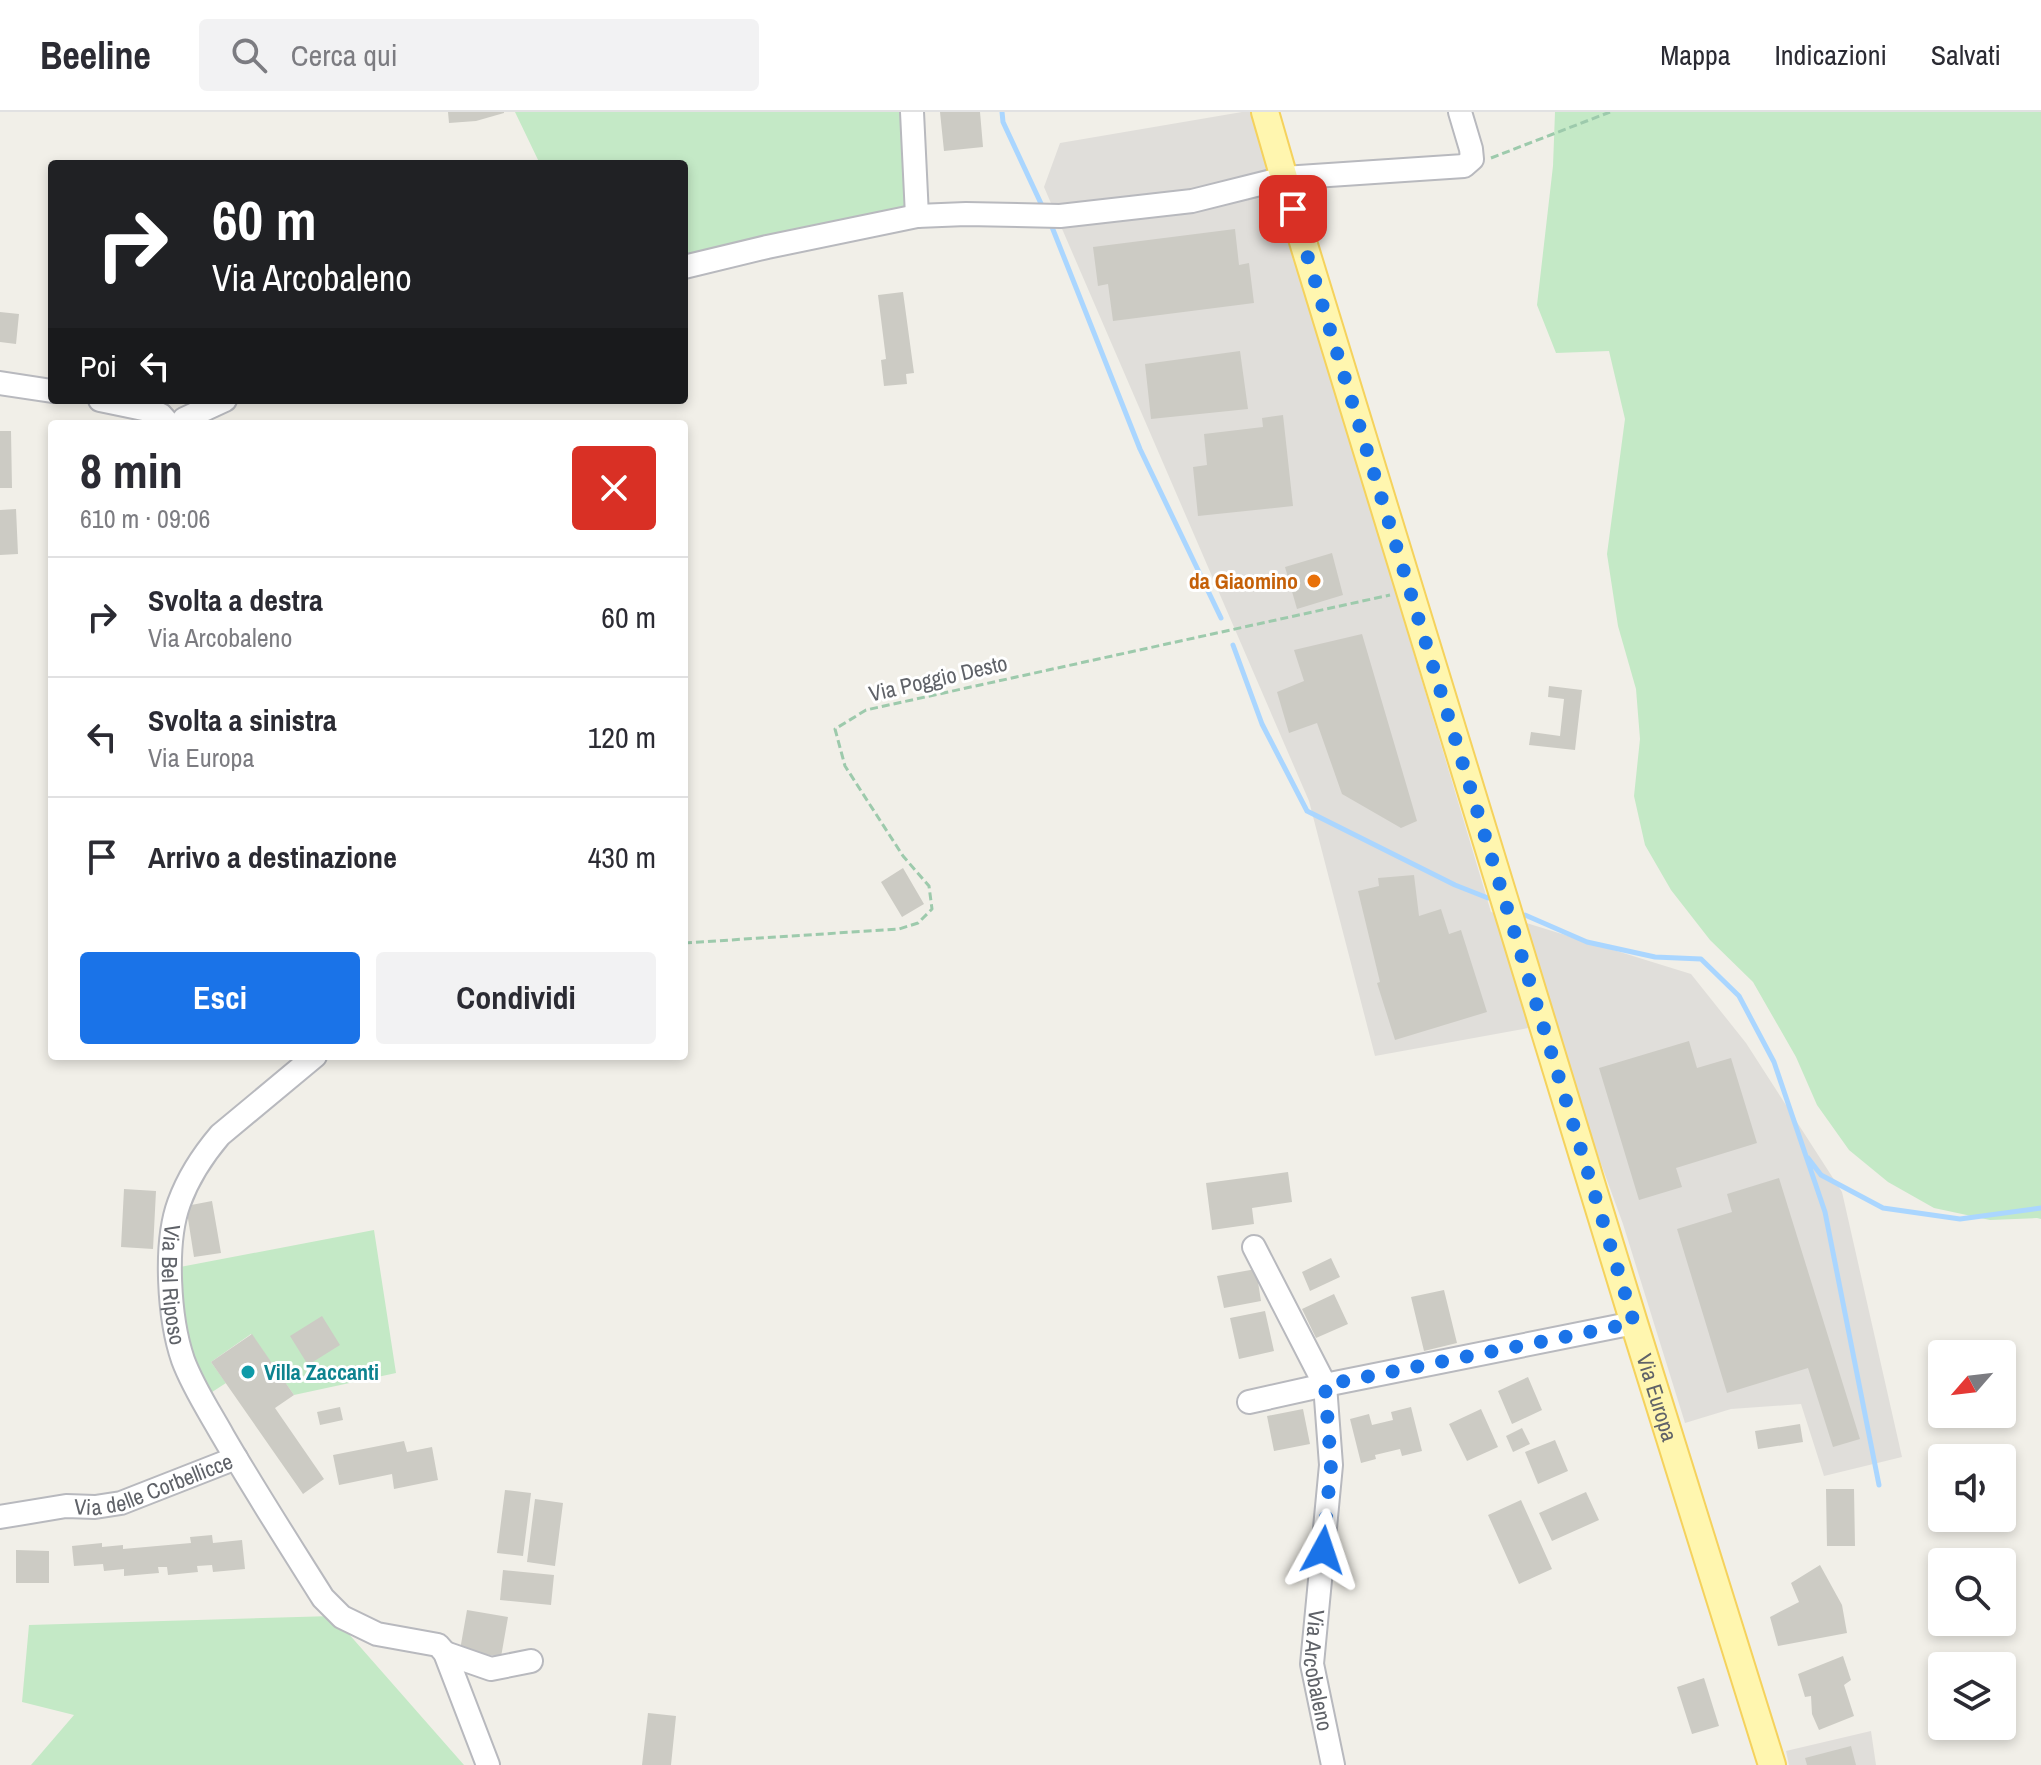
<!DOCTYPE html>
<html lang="it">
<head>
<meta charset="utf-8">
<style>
	body { margin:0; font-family:"Archivo Narrow",sans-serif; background:#f2f2f3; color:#2b2b33; height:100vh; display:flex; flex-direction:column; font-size:30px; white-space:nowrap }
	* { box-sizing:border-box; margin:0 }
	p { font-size:26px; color:#7c7c81 }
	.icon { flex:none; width:44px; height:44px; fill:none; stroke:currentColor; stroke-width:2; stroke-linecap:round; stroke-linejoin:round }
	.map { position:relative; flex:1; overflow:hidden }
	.panel { position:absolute; left:48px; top:308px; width:640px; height:640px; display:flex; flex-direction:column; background:#fff; border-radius:8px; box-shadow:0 4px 12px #0003 }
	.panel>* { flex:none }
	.banner { position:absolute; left:48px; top:48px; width:640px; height:244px; border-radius:8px; box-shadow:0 4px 12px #0003; background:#202124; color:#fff; overflow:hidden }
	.needle { width:52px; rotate:242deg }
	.tools { position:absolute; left:1928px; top:1228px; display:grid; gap:16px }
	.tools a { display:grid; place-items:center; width:88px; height:88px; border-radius:8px; background:#fff; box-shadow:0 4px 12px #0003; font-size:40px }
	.pin { position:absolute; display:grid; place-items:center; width:68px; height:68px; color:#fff; margin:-34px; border-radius:16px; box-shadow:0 4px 12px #0006 }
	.me { position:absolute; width:88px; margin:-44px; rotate:5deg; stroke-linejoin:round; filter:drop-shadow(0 0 6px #0008) }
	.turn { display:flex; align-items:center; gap:28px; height:168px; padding:0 32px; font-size:36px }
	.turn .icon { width:104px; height:104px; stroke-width:2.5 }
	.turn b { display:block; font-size:56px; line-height:68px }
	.then { display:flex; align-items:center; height:76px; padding:0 32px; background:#0003; gap:16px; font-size:30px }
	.round { display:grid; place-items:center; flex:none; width:84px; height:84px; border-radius:8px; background:#f2f2f3 }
	.overview { display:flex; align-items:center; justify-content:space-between; height:136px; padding:0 32px }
	h1 { font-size:48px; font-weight:700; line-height:60px }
	.action { display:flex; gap:16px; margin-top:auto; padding:16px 32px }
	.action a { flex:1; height:92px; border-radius:8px; background:#1a73e8; color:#fff; font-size:32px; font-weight:700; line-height:92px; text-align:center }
	.action a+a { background:#f2f2f3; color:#2b2b33 }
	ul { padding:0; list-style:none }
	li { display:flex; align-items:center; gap:24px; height:120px; padding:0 32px; border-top:2px solid #e1e1e2 }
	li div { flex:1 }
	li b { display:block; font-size:30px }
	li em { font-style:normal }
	header { display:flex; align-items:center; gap:48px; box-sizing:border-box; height:112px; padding:0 40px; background:#fff; border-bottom:2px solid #e1e1e2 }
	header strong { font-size:38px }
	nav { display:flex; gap:44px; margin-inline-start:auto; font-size:28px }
	.search { width:560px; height:72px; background:#f2f2f3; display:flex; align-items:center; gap:20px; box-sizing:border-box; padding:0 28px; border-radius:8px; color:#7c7c81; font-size:30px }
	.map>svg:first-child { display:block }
	.industrial { fill:#e0deda }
	.green { fill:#c4e9c6 }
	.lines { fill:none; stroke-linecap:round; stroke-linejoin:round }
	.stream { stroke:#aad6ff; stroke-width:5 }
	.building { fill:#cccbc4 }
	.minor-casing { stroke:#b8b9be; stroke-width:26 }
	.major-casing { stroke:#f5d25d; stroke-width:30 }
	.path { stroke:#9dcaac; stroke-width:3; stroke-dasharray:8 4; stroke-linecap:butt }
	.minor { stroke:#fff; stroke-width:22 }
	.major { stroke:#fff6af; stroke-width:26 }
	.route { stroke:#1a73e8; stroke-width:14; stroke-dasharray:0 25.2 }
	.food-dot { fill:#e8710a; stroke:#fff; stroke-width:3 }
	.culture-dot { fill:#0f9aa8; stroke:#fff; stroke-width:3 }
	.labels { text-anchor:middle; stroke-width:6; stroke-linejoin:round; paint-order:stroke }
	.food-label { font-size:22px; font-weight:bold; fill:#c56008; stroke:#fff; text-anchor:end }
	.street-label { font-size:22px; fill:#5f6268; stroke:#fff }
	.culture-label { font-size:22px; font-weight:bold; fill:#0d838f; stroke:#fff; text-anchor:start }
</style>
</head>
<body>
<header>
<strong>Beeline</strong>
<div class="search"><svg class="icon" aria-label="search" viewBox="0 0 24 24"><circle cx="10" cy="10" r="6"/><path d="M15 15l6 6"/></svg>Cerca qui</div>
<nav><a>Mappa</a><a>Indicazioni</a><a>Salvati</a></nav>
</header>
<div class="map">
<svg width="2041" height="1653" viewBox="0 0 2041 1653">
	<rect width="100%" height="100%" fill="#f1efe8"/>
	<!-- industrial -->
	<path class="industrial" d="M1242 0H1252L1491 800 1691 862 1746 931 1842 1080 1902 1345 1824 1364 1801 1292 1731 1297 1685 1311 1623 1112 1550 912 1375 944 1309 689 1044 75 1060 31Z
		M1871 1619 1876 1653H1789L1786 1639Z"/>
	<!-- green -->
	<path class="green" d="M515 0H900L902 11 907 103 684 144V52H540Z
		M1555 0H2041V1107L2037 1106 1990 1108 1934 1096 1888 1070 1849 1038 1817 993 1796 945 1753 870 1710 828 1671 778 1645 733 1634 684 1640 627 1636 577 1618 514 1607 442 1625 307 1609 239 1556 241 1537 193 1553 54Z
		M374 1118 396 1261 294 1283 251 1222 211 1250 226 1271 209 1282 182 1225 180 1155Z
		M333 1504 464 1653H31L74 1603 22 1590 29 1513Z"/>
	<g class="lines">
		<!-- stream -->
		<path class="stream" d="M1002 0 1003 10 1044 98
			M1050 110 1140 337 1221 506
			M1233 533 1262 612 1307 699 1455 773 1488 786
			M1525 803 1587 830 1655 845 1701 847 1739 884 1774 950 1825 1100 1879 1373
			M1808 1046 1821 1063 1883 1096 1960 1107 2041 1096"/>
	</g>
	<!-- building -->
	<path class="building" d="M448 0H504V1L476 9 449 11Z
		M940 0H980L983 35 944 39Z
		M1235 117 1239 153 1249 151 1254 191 1113 209 1108 172 1098 174 1093 135Z
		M903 180 914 261 906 262 907 272 884 274 881 248 886 247 878 183Z
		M0 200 19 202 16 232 0 230Z
		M1240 239 1248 297 1151 307 1145 252Z
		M1283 303 1293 394 1198 404 1193 355 1207 353 1204 322 1263 315 1262 306Z
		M0 319H11L12 376H0Z
		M16 397 18 442 0 443V398Z
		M1332 441 1343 483 1297 497 1285 455Z
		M1362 522 1417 709 1401 716 1342 682 1317 611 1289 621 1277 580 1304 569 1294 538Z
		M1549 574 1582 578 1575 638 1529 633 1531 620 1560 624 1564 587 1548 585Z
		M903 756 924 792 902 805 881 770Z
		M1414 763 1419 804 1441 797 1449 822 1461 818 1487 900 1395 928 1377 871 1380 870 1358 779 1379 774 1378 766Z
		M1689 929 1697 956 1731 946 1757 1031 1676 1056 1682 1075 1639 1088 1599 956Z
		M1288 1060 1292 1090 1252 1096 1254 1112 1212 1118 1206 1071Z
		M1779 1066 1860 1327 1833 1335 1808 1256 1727 1281 1677 1117 1732 1100 1727 1082Z
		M124 1077 156 1079 153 1137 121 1135Z
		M212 1089 221 1141 194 1145 186 1094Z
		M1331 1146 1340 1165 1310 1179 1302 1160Z
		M1256 1157 1261 1189 1224 1196 1217 1164Z
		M1444 1178 1457 1231 1424 1239 1411 1185Z
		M1334 1182 1348 1212 1316 1226 1302 1197Z
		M1265 1199 1274 1239 1239 1247 1230 1206Z
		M322 1204 340 1233 308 1253 290 1224Z
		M252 1222 294 1283 275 1296 324 1367 303 1382 211 1250Z
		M1528 1265 1542 1298 1512 1312 1498 1279Z
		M340 1295 343 1308 320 1313 317 1300Z
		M1411 1295 1422 1339 1402 1344 1400 1337 1375 1343 1376 1347 1361 1351 1350 1307 1369 1302 1372 1313 1393 1308 1391 1300Z
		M1303 1297 1310 1332 1274 1339 1267 1304Z
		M1481 1297 1498 1335 1467 1349 1449 1312Z
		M1800 1312 1803 1330 1758 1337 1755 1319Z
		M1522 1316 1530 1332 1513 1340 1506 1324Z
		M1555 1328 1568 1359 1538 1372 1525 1340Z
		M404 1329 407 1340 432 1335 438 1368 394 1377 392 1362 339 1373 333 1343Z
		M1826 1377H1854L1855 1434H1827Z
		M505 1378 531 1381 523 1444 497 1441Z
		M1586 1380 1599 1408 1552 1429 1539 1401Z
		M535 1387 563 1391 555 1454 527 1450Z
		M1521 1388 1552 1457 1519 1472 1488 1403Z
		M212 1423 213 1431 242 1428 245 1457 213 1460 212 1453 197 1454 198 1460 168 1463 167 1455H158L159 1461 124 1464V1457L104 1459 103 1452 74 1454 72 1434 102 1431V1435L123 1433V1437L191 1431 190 1425Z
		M16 1438 49 1439V1471H16Z
		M1820 1453 1842 1493 1847 1521 1778 1534 1770 1505 1799 1490 1791 1471Z
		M503 1458 554 1463 551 1493 500 1488Z
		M467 1498 508 1505 501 1545 460 1538Z
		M1843 1544 1851 1568 1844 1573 1854 1604 1819 1618 1812 1602 1811 1584 1805 1585 1798 1562Z
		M1704 1566 1719 1614 1692 1622 1677 1575Z
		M648 1601 676 1604 671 1653H642Z
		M1851 1634 1856 1653H1807L1805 1646Z"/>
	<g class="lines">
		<defs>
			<g id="minor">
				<path d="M912 0 917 104"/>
				<path d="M684 155 767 135 917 104 966 102 1060 104 1192 89 1284 66 1464 54 1472 47 1471 37 1460 0"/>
				<path d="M0 271 52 279"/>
				<path d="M100 288 153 299 161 303 169 312"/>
				<path d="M181 312 184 307 225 288"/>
				<path id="s1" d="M315 944 220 1023C203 1043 188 1066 179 1091 164 1132 169 1207 183 1248 193 1275 209 1299 223 1324 255 1379 289 1432 323 1486L342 1505 377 1522 438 1533 445 1541 488 1653"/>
				<path id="s2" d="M1254 1135 1325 1273 1331 1353 1312 1552 1333 1653"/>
				<path d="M1249 1290 1325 1273 1634 1211"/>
				<path id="s3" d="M0 1405 66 1394 95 1395 121 1391 236 1346"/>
				<path d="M445 1541 491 1557 531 1549"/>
			</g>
			<g id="major">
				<path id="s4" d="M1265 0 1293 97 1634 1211 1772 1653"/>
			</g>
		</defs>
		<!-- minor casing -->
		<use href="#minor" class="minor-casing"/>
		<!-- major casing -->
		<use href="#major" class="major-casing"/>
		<!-- path -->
		<path class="path" d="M1491 46 1610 0
			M684 831 899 817 918 811 932 797 929 774 903 744 845 654 835 617 866 598 1390 483"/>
		<!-- minor -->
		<use href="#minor" class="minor"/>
		<!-- major -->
		<use href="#major" class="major"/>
	</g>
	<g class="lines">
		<!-- route -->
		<path class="route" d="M1293 97 1634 1211 1325 1273 1331 1353 1323 1438"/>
	</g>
	<!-- markers -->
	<circle class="food-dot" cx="1314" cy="469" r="8"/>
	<circle class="culture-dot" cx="248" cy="1260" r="8"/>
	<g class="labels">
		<!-- food labels -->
		<g class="food-label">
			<text x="1298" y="477">da Giaomino</text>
		</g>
		<!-- street labels -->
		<g class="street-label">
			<text transform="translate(938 566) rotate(-13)" y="8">Via Poggio Desto</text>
			<text dy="8" stroke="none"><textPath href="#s1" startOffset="286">Via Bel Riposo</textPath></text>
			<text dy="8" stroke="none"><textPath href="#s4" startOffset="1344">Via Europa</textPath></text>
			<text dy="8" stroke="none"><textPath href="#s3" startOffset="158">Via delle Corbellicce</textPath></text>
			<text dy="8" stroke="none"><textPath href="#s2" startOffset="442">Via Arcobaleno</textPath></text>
		</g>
		<!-- culture labels -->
		<g class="culture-label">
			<text x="264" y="1268">Villa Zaccanti</text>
		</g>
	</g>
</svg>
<div class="tools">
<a><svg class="needle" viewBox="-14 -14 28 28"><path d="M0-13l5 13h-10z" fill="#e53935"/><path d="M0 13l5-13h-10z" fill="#7c7c81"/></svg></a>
<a><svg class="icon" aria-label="sound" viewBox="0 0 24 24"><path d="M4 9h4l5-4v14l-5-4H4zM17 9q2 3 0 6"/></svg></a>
<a><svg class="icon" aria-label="search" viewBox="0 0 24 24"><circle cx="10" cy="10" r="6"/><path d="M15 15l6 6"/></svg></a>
<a><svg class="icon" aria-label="layers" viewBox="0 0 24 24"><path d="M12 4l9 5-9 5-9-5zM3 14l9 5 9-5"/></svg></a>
</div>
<div class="pin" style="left:1293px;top:97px;background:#d93025"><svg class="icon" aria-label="arrive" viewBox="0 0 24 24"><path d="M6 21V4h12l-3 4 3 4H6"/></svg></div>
<svg class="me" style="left:1323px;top:1438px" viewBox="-20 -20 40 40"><path d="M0-17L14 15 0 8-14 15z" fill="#1a73e8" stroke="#fff" stroke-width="4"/></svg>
<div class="banner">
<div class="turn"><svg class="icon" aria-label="right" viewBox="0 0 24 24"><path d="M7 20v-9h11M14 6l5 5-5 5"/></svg><div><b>60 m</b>Via Arcobaleno</div></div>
<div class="then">Poi<svg class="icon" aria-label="left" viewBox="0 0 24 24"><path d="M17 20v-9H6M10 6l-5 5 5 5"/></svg></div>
</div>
<section class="panel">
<div class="overview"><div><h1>8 min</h1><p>610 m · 09:06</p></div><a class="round" style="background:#d93025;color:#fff"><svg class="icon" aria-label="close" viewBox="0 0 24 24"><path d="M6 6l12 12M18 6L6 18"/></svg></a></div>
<ul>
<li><svg class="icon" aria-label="right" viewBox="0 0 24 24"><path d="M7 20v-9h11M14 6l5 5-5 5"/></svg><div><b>Svolta a destra</b><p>Via Arcobaleno</p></div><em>60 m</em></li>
<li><svg class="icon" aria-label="left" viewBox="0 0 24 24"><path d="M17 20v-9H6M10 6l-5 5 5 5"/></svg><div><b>Svolta a sinistra</b><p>Via Europa</p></div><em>120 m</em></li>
<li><svg class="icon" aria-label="arrive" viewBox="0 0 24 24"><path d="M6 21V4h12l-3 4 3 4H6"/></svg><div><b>Arrivo a destinazione</b></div><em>430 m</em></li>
</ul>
<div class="action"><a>Esci</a><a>Condividi</a></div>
</section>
</div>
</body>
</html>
